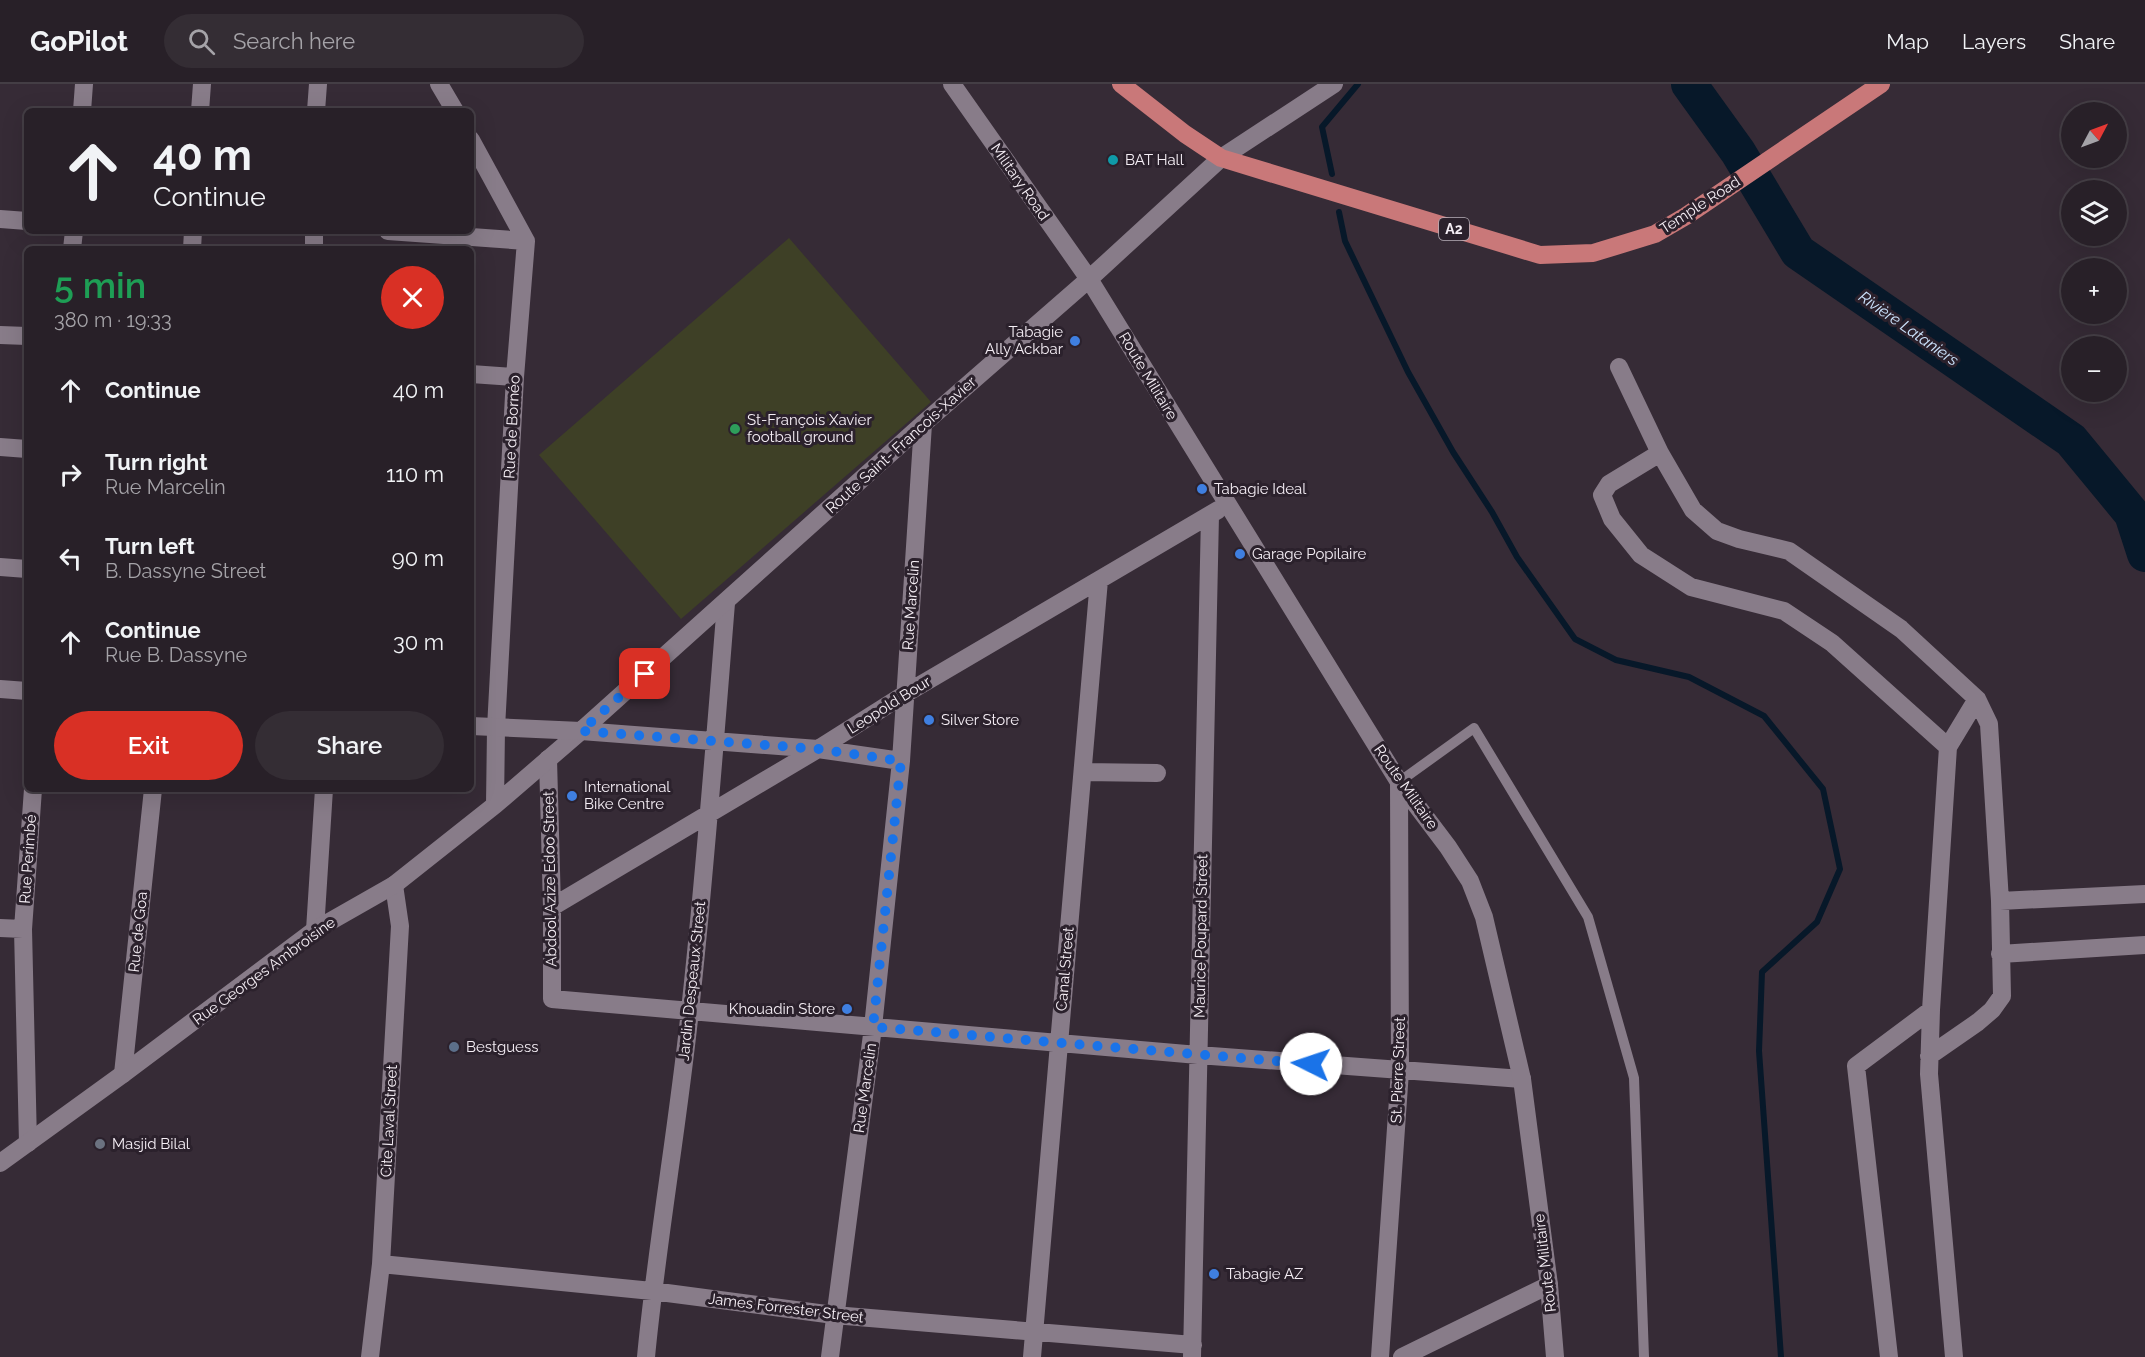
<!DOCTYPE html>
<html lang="en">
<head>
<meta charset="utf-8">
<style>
	body { margin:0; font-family:Raleway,sans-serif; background:#342d34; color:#f1f3f6; height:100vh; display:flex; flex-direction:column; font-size:22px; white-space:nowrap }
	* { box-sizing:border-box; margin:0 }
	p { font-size:20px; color:#a5a3a8 }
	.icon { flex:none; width:33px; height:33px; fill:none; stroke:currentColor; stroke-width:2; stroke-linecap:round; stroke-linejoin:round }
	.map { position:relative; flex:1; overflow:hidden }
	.details { position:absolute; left:24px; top:162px; width:450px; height:546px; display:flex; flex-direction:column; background:#282028; border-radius:9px; box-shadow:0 6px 24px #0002,0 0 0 2px #443e45 }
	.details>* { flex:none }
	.hud { position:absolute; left:24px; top:24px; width:450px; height:126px; border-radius:9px; box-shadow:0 6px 24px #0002,0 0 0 2px #443e45; background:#282028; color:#f1f3f6; overflow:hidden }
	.needle { width:39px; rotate:49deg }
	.controls { position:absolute; left:2061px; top:18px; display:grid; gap:12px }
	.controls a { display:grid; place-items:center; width:66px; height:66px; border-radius:50%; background:#282028; box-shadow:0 6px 24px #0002,0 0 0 2px #443e45; font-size:30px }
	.pin { position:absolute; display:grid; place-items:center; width:51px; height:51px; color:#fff; margin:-26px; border-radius:12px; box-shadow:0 3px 9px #0006 }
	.me { position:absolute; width:66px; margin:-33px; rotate:274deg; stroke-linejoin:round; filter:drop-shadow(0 0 4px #0008) }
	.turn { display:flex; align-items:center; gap:21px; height:126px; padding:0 30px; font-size:27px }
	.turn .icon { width:78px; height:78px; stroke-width:2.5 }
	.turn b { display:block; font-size:42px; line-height:51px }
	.round { display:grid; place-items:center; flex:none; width:63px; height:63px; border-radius:32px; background:#342d34 }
	.summary { display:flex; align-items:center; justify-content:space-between; height:102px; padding:0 30px }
	h1 { font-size:36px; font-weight:600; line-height:45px; color:#1e9e55 }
	.cta { display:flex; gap:12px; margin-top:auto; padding:12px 30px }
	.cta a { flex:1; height:69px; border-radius:36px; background:#d93025; color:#fff; font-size:24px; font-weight:600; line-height:69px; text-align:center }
	.cta a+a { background:#342d34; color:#f1f3f6 }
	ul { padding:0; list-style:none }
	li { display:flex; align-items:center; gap:18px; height:84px; padding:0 30px }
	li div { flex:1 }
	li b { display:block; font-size:22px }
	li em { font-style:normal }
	header { display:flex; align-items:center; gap:36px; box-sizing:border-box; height:84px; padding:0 30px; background:#282028; border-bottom:2px solid #443e45 }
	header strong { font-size:28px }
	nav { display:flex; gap:33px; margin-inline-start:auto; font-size:21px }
	.search { width:420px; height:54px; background:#342d34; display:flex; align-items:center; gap:15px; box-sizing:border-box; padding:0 21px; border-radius:33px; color:#a5a3a8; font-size:22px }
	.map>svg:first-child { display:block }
	.green { fill:#3e4026 }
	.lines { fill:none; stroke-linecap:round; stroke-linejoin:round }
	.stream { stroke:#071829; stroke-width:6 }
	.river { stroke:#071829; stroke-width:36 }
	.service { stroke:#887c89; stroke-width:10 }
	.minor { stroke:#887c89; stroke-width:18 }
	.tertiary { stroke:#887c89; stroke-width:18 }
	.secondary { stroke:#887c89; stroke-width:18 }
	.primary { stroke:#c97879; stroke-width:18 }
	.route { stroke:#1a73e8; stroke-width:10; stroke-dasharray:0 18 }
	.culture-dot { fill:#0f9aa8; stroke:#2b212c; stroke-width:2 }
	.shop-dot { fill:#3f7fe0; stroke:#2b212c; stroke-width:2 }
	.leisure-dot { fill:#2e9e5b; stroke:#2b212c; stroke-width:2 }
	.service-dot { fill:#5c6f8a; stroke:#2b212c; stroke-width:2 }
	.worship-dot { fill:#6b7280; stroke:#2b212c; stroke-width:2 }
	.labels { text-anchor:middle; stroke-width:6; stroke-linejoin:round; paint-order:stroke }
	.shield { fill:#2b212c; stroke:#b8b0b9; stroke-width:1.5 }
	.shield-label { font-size:14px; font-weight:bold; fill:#f5eef5 }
	.poi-label { font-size:15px; fill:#f5eef5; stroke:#2b212c; text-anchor:start }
	.street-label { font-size:15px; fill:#f5eef5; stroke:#2b212c }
	.water-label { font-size:16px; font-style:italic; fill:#cce3fd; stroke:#2b212c }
</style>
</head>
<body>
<header>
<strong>GoPilot</strong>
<div class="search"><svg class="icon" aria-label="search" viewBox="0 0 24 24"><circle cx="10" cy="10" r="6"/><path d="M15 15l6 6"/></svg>Search here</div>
<nav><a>Map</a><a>Layers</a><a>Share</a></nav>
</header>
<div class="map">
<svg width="2145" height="1273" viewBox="0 0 2145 1273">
	<rect width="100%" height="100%" fill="#362b36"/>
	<!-- green -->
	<path class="green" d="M789 154 931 318 681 535 539 371Z"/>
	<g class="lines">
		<!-- stream -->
		<path class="stream" d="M1332 90 1322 43 1358 0
			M1339 128 1345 157 1408 288 1453 368 1492 428 1517 473 1575 555 1616 576 1689 593 1764 632 1823 705 1840 785 1817 838 1762 888 1759 967 1781 1273"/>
		<!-- river -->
		<path class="river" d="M1689 0 1738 68 1798 168 2071 356 2132 430 2145 470"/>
		<!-- service -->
		<path class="service" d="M1399 698 1474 644 1588 833 1634 994 1644 1273"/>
		<!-- minor -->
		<path class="minor" d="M439 0 455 27
			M82 27 84 0
			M200 27 202 0
			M316 27 318 0
			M471 56 526 157 515 293 496 644
			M1221 74 1334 0
			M0 135 27 137
			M314 147V165
			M388 147 526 157
			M72 165 74 147
			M192 165 193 147
			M0 251 27 252
			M1619 283 1660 369 1693 426 1717 447 1739 455 1789 467 1901 545 1977 615 1989 640 2000 817 2002 912 1992 926 1978 938 1929 972
			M471 290 515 293
			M0 363 27 365
			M1660 369 1609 400 1602 411 1612 435 1641 471 1691 503 1784 527 1832 559 1948 663
			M0 483 27 485
			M581 647 818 665 901 677
			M548 675 552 823V915L1198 971 1522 995
			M1083 688 1157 689
			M2000 817 2145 810
			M552 823 818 665 905 610 1218 426
			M0 844 23 845
			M315 846 324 705
			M2000 870 2145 861
			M123 990 153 705
			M28 1059 23 845 33 705
			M381 1180 652 1207 834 1231 1193 1261
			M370 1273 381 1180 400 842 394 801
			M646 1273C657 1157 678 1042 690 926 705 791 715 655 726 519
			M830 1273 873 943 901 677 923 340
			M1032 1273 1099 496
			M1192 1273 1210 431
			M1380 1273 1400 987 1399 698
			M1402 1273 1549 1201
			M1889 1273 1856 982 1931 926
			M1954 1273 1929 990 1931 926 1948 663 1977 615"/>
		<!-- tertiary -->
		<path class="tertiary" d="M495 721 496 644
			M0 1079 123 990 315 846 394 801 495 721 581 647"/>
		<!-- secondary -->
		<path class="secondary" d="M952 0 1089 195 1399 698 1448 763 1470 797 1484 833 1522 995 1549 1201 1555 1273
			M0 605 27 607
			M471 642 581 647 923 340 1089 195 1221 74"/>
		<!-- primary -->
		<path class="primary" d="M1121 0 1185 50 1221 74 1540 171 1593 169 1655 150 1686 132 1881 0"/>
	</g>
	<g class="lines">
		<!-- route -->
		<path class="route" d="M645 590 581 647 818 665 901 677 873 943 1311 980"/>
	</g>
	<!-- markers -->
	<circle class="culture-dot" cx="1113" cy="76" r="6"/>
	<g class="shop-dot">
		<circle cx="1075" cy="257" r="6"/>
		<circle cx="1202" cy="405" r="6"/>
		<circle cx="1240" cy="470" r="6"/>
		<circle cx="929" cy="636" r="6"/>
		<circle cx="572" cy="712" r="6"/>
		<circle cx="847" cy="925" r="6"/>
		<circle cx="1214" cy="1190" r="6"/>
	</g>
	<circle class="leisure-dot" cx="735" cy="345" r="6"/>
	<circle class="service-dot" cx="454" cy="963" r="6"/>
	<circle class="worship-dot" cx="100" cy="1060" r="6"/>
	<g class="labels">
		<!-- shield labels -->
		<rect class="shield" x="1439" y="134" width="30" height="22" rx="4.5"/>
		<g class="shield-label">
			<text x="1454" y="150">A2</text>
		</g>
		<!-- poi labels -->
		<g class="poi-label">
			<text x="1125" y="81">BAT Hall</text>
			<text x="1063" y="253" text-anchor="end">Tabagie<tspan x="1063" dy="17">Ally Ackbar</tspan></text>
			<text x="747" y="341">St-François Xavier<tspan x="747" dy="17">football ground</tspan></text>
			<text x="1214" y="410">Tabagie Ideal</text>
			<text x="1252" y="475">Garage Popilaire</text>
			<text x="941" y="641">Silver Store</text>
			<text x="584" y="708">International<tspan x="584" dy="17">Bike Centre</tspan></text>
			<text x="835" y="930" text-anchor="end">Khouadin Store</text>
			<text x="466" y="968">Bestguess</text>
			<text x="112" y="1065">Masjid Bilal</text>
			<text x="1226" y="1195">Tabagie AZ</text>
		</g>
		<!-- street labels -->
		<g class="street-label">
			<text transform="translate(1020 98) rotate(55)" y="5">Military Road</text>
			<text transform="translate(1700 121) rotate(-33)" y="5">Temple Road</text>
			<text transform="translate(1148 292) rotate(59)" y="5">Route Militaire</text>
			<text transform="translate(512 343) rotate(-87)" y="5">Rue de Bornéo</text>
			<text transform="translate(901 361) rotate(-42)" y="5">Route Saint- Francois-Xavier</text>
			<text transform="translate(911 521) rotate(-86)" y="5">Rue Marcelin</text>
			<text transform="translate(889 621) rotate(-32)" y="5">Leopold Bour</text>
			<text transform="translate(1406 703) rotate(55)" y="5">Route Militaire</text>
			<text transform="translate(28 775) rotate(-86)" y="5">Rue Perimbé</text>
			<text transform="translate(550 795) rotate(-91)" y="5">Abdool Azize Edoo Street</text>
			<text transform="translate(138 848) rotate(-84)" y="5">Rue de Goa</text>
			<text transform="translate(1201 852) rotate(-89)" y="5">Maurice Poupard Street</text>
			<text transform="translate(1065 885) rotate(-85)" y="5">Canal Street</text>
			<text transform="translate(264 887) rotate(-36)" y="5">Rue Georges Ambroisine</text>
			<text transform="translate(692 897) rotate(-84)" y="5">Jardin Despeaux Street</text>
			<text transform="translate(1398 986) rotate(-88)" y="5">St. Pierre Street</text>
			<text transform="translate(865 1004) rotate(-82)" y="5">Rue Marcelin</text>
			<text transform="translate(389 1037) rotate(-87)" y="5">Cite Laval Street</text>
			<text transform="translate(1545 1179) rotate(-97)" y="5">Route Militaire</text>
			<text transform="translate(786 1224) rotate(7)" y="5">James Forrester Street</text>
		</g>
		<!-- water labels -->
		<g class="water-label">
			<text transform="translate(1909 244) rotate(35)" y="6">Rivière Lataniers</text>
		</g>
	</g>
</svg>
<div class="controls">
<a><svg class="needle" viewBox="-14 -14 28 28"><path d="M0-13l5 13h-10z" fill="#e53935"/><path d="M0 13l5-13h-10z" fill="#a5a3a8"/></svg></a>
<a><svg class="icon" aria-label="layers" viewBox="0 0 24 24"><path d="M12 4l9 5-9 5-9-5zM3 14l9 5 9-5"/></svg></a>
<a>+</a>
<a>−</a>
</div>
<div class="pin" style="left:645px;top:590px;background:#d93025"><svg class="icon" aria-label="arrive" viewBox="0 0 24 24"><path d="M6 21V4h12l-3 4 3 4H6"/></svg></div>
<svg class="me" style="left:1311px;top:980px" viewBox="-20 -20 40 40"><circle r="19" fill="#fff"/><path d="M0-13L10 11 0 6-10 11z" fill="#1a73e8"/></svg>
<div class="hud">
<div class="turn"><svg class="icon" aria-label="ahead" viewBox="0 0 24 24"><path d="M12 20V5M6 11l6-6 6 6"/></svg><div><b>40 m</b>Continue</div></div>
</div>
<section class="details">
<div class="summary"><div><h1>5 min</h1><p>380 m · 19:33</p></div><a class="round" style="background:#d93025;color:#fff"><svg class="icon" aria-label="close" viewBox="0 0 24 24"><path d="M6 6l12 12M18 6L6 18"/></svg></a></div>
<ul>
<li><svg class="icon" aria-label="ahead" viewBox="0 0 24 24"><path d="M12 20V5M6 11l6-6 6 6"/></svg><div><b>Continue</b></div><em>40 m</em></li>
<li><svg class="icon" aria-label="right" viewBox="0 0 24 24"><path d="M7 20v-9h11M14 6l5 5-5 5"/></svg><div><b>Turn right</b><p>Rue Marcelin</p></div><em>110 m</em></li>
<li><svg class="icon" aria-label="left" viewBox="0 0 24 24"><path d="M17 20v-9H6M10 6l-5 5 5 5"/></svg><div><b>Turn left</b><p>B. Dassyne Street</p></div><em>90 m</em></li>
<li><svg class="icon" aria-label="ahead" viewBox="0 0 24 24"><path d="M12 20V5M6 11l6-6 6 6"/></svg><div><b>Continue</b><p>Rue B. Dassyne</p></div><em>30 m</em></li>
</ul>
<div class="cta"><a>Exit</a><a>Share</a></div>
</section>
</div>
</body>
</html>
